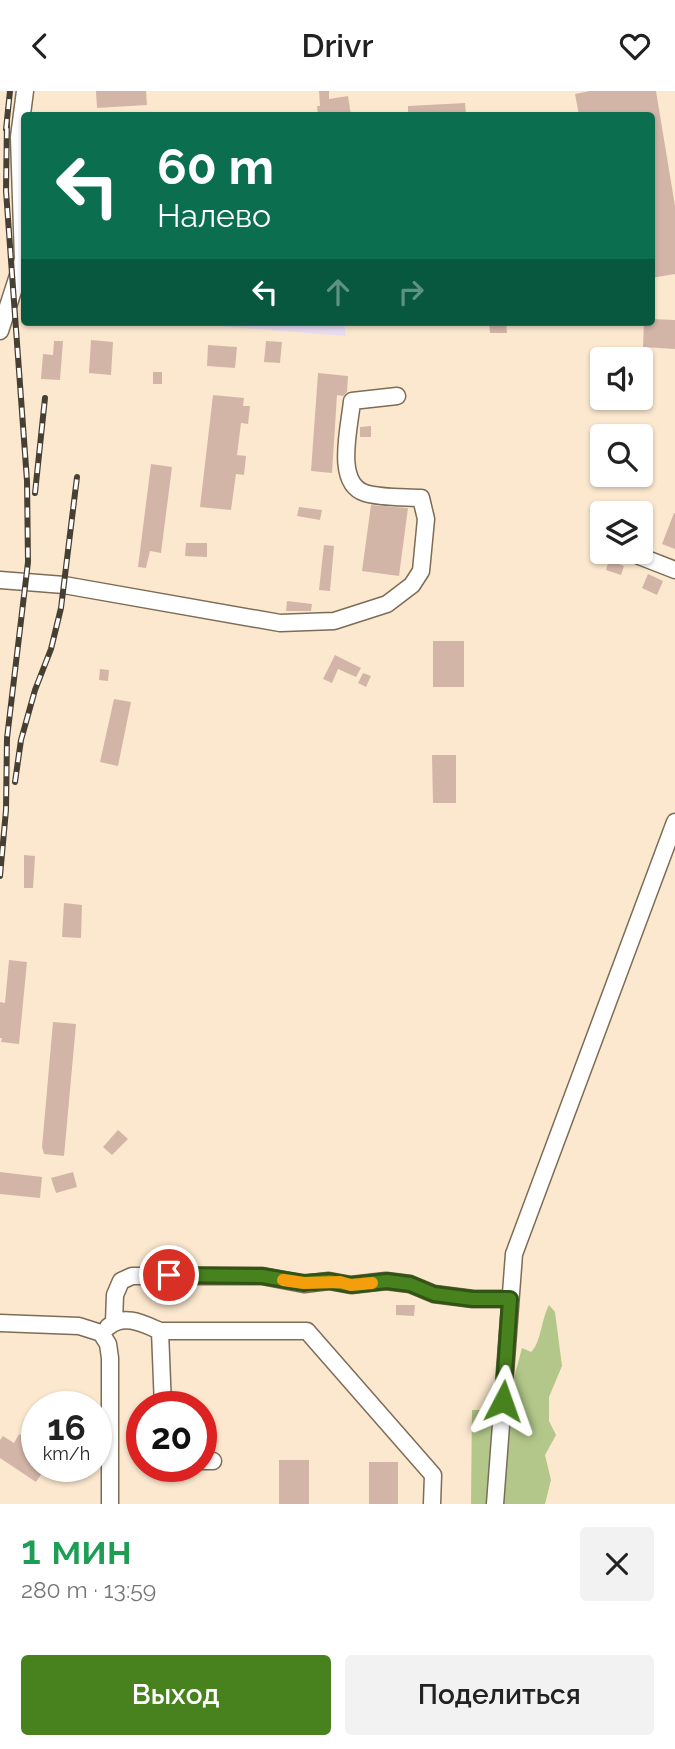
<!DOCTYPE html>
<html lang="ru">
<head>
<meta charset="utf-8">
<style>
	body { margin:0; font-family:Raleway,sans-serif; background:#f2f2f2; color:#222; height:100vh; display:flex; flex-direction:column; font-size:26px; white-space:nowrap }
	* { box-sizing:border-box; margin:0 }
	p { font-size:23px; color:#767676 }
	.icon { flex:none; width:38px; height:38px; fill:none; stroke:currentColor; stroke-width:2; stroke-linecap:round; stroke-linejoin:round }
	.map { position:relative; height:1413px; overflow:hidden }
	.drawer { display:flex; flex-direction:column; background:#fff; flex:1 }
	.drawer>* { flex:none }
	.guide { position:absolute; left:21px; top:21px; width:634px; height:214px; border-radius:7px; box-shadow:0 2px 5px #0004; background:#0b6e4f; color:#fff; overflow:hidden }
	.tools { position:absolute; left:590px; top:256px; display:grid; gap:14px }
	.tools a { display:grid; place-items:center; width:63px; height:63px; border-radius:7px; background:#fff; box-shadow:0 2px 5px #0004; font-size:35px }
	.speed { position:absolute; left:21px; top:1300px; display:flex; gap:14px; font-size:35px; font-weight:700; text-align:center }
	.speed>* { display:grid; place-content:center; width:91px; height:91px; border-radius:50%; background:#fff; box-shadow:0 2px 5px #0004; line-height:1 }
	.speed small { font-size:18px; font-weight:400 }
	.speed .limit { border:10px solid #d22; background:#fff; color:#111 }
	.pin { position:absolute; display:grid; place-items:center; width:60px; height:60px; color:#fff; margin:-30px; border:4px solid #fff; border-radius:50%; box-shadow:0 2px 7px #0007 }
	.me { position:absolute; width:77px; margin:-38px; rotate:4deg; stroke-linejoin:round; filter:drop-shadow(0 0 5px #0008) }
	.turn { display:flex; align-items:center; gap:24px; height:147px; padding:0 21px; font-size:32px }
	.turn .icon { width:91px; height:91px; stroke-width:2.5 }
	.turn b { display:block; font-size:49px; line-height:60px }
	.lanes { display:flex; align-items:center; height:66px; padding:0 21px; background:#0003; justify-content:center; gap:35px; direction:ltr }
	.lanes .off { opacity:.35 }
	.round { display:grid; place-items:center; flex:none; width:74px; height:74px; border-radius:7px; background:#f2f2f2 }
	.overview { display:flex; align-items:center; justify-content:space-between; height:119px; padding:0 21px }
	h1 { font-size:42px; font-weight:600; line-height:52px; color:#1e9e55 }
	.action { display:flex; gap:14px; margin-top:auto; padding:14px 21px }
	.action a { flex:1; height:80px; border-radius:7px; background:#48821e; color:#fff; font-size:28px; font-weight:600; line-height:80px; text-align:center }
	.action a+a { background:#f2f2f2; color:#222 }
	header { display:flex; justify-content:space-between; align-items:center; height:91px; padding:0 21px; background:#fff; font-size:32px; font-weight:600 }
	.map>svg:first-child { display:block }
	.commercial { fill:#e7dcf1 }
	.green { fill:#b2c789 }
	.building { fill:#d3b5a8 }
	.lines { fill:none; stroke-linecap:round; stroke-linejoin:round }
	.minor-casing { stroke:#7d6c56; stroke-width:19 }
	.minor { stroke:#fff; stroke-width:16 }
	.rail-casing { stroke:#483f33; stroke-width:6 }
	.rail { stroke:#fff; stroke-width:3.5; stroke-dasharray:10; stroke-linecap:butt }
	.route-casing { stroke:#2f5414; stroke-width:18 }
	.route { stroke:#48821e; stroke-width:12 }
	.slow { stroke:#f59e0b; stroke-width:12 }
</style>
</head>
<body>
<header><svg class="icon" aria-label="back" viewBox="0 0 24 24"><path d="M15 5l-7 7 7 7"/></svg>Drivr<svg class="icon" aria-label="heart" viewBox="0 0 24 24"><path d="M12 20l-8-8c-3-5 5-10 8-4 3-6 11-1 8 4z"/></svg></header>
<div class="map">
<svg width="675" height="1413" viewBox="0 0 675 1413">
	<rect width="100%" height="100%" fill="#fce8cf"/>
	<!-- commercial -->
	<path class="commercial" d="M168 231H344L346 245Z"/>
	<!-- green -->
	<path class="green" d="M549 1214 555 1221 562 1275 549 1306V1330L556 1344 545 1364 551 1389 545 1413H501L508 1359 510 1302 522 1257 531 1261C541 1252 541 1229 549 1214Z
		M472 1319H488L497 1327 488 1413H471Z"/>
	<!-- building -->
	<path class="building" d="M96 0H146L147 14 97 17Z
		M319 0H329V8L348 5 351 24H318L317 15H320Z
		M590 0H656L675 115V183L651 187V24H579L575 3Z
		M465 12 466 24H408V15Z
		M651 228 675 229V258L643 256 644 231H651Z
		M489 231H506L507 242H490Z
		M91 249 113 251 111 284 89 282Z
		M54 250H63L60 289 41 288 43 263 53 264Z
		M266 250 282 251 280 272 264 271Z
		M208 254 237 256 235 277 207 275Z
		M153 281H162V293H153Z
		M318 282 348 285 347 301 343 305 337 304 332 382 311 380Z
		M213 304 244 307 243 315H250L248 333 241 332 237 364 246 365 244 384 236 383 231 419 200 416Z
		M371 335V346H360V336Z
		M151 373 172 376 161 462 150 460 146 477 138 476Z
		M371 414 408 417 399 485 362 480Z
		M299 416 322 419 320 429 297 425Z
		M674 422H675V458L662 453Z
		M600 427H602V457L591 454Z
		M186 452H207V466L185 465Z
		M324 454 334 455 330 500 319 499Z
		M609 469 624 475 621 484 606 479Z
		M648 483 663 490 657 504 642 497Z
		M287 510 312 513 311 520H286Z
		M433 550H464V596H433Z
		M335 564 361 577 356 586 338 578 332 592 323 588Z
		M100 578 109 579 108 590 99 589Z
		M363 582 371 585 366 596 358 592Z
		M114 608 131 611 118 675 100 671Z
		M432 664H456V712H433Z
		M24 764 35 765 33 797H24Z
		M64 812 82 814 81 847 62 846Z
		M9 869 27 871 19 953 1 951 2 947H0V911L5 912Z
		M53 931 76 933 64 1065 44 1063 42 1056Z
		M118 1039 128 1048 112 1064 103 1056Z
		M0 1081 42 1086 40 1107 0 1103Z
		M73 1081 77 1096 56 1102 51 1087Z
		M396 1214H415L414 1225 396 1224Z
		M19 1343 36 1354 30 1363 37 1367V1376H46L36 1391 0 1367V1349L3 1345 14 1352Z
		M279 1369H309V1413H279Z
		M369 1371H398V1413H369Z"/>
	<g class="lines">
		<defs>
			<path id="minor" d="M0 240 23 169 19 46 25 0
				M634 463 675 479
				M0 489 64 494 280 532 334 530 387 513 412 494 421 480 426 428 421 407C405 406 380 407 365 402 334 392 350 335 352 310L397 305
				M114 1231 115 1204 121 1190 132 1185H262L304 1193 329 1190 351 1194 386 1190 410 1193 434 1203 473 1208H510
				M0 1232 79 1235 101 1242 108 1253 110 1267V1413
				M108 1236C124 1222 144 1233 160 1240
				M163 1316 160 1240H307L433 1384 432 1413
				M201 1370H213
				M495 1413 514 1163 675 731"/>
		</defs>
		<!-- minor casing -->
		<use href="#minor" class="minor-casing"/>
		<!-- minor -->
		<use href="#minor" class="minor"/>
		<defs>
			<path id="rail" d="M6 38 10 0
				M35 402 45 307
				M15 691 21 649 35 599 51 558 61 517 77 386
				M0 785 6 719 7 647 28 471 27 390 6 100 7 29"/>
		</defs>
		<!-- rail casing -->
		<use href="#rail" class="rail-casing"/>
		<!-- rail -->
		<use href="#rail" class="rail"/>
	</g>
	<g class="lines">
		<defs>
			<path id="route" d="M169 1184 262 1185 304 1192 329 1190 351 1194 387 1190 410 1193 434 1203 473 1208H510L503 1310"/>
		</defs>
		<!-- route casing -->
		<use href="#route" class="route-casing"/>
		<!-- route -->
		<use href="#route" class="route"/>
		<!-- slow -->
		<path class="slow" d="M283 1189 304 1192 340 1191 351 1194 372 1192"/>
	</g>
</svg>
<div class="tools">
<a><svg class="icon" aria-label="sound" viewBox="0 0 24 24"><path d="M4 9h4l5-4v14l-5-4H4zM17 9q2 3 0 6"/></svg></a>
<a><svg class="icon" aria-label="search" viewBox="0 0 24 24"><circle cx="10" cy="10" r="6"/><path d="M15 15l6 6"/></svg></a>
<a><svg class="icon" aria-label="layers" viewBox="0 0 24 24"><path d="M12 4l9 5-9 5-9-5zM3 14l9 5 9-5"/></svg></a>
</div>
<div class="speed"><div>16<small>km/h</small></div><div class="limit">20</div></div>
<div class="pin" style="left:169px;top:1184px;background:#d93025"><svg class="icon" aria-label="arrive" viewBox="0 0 24 24"><path d="M6 21V4h12l-3 4 3 4H6"/></svg></div>
<svg class="me" style="left:503px;top:1310px" viewBox="-20 -20 40 40"><path d="M0-17L14 15 0 8-14 15z" fill="#48821e" stroke="#fff" stroke-width="4"/></svg>
<div class="guide">
<div class="turn"><svg class="icon" aria-label="left" viewBox="0 0 24 24"><path d="M17 20v-9H6M10 6l-5 5 5 5"/></svg><div><b>60 m</b>Налево</div></div>
<div class="lanes"><svg class="icon" aria-label="left" viewBox="0 0 24 24"><path d="M17 20v-9H6M10 6l-5 5 5 5"/></svg><svg class="icon off" aria-label="ahead" viewBox="0 0 24 24"><path d="M12 20V5M6 11l6-6 6 6"/></svg><svg class="icon off" aria-label="right" viewBox="0 0 24 24"><path d="M7 20v-9h11M14 6l5 5-5 5"/></svg></div>
</div>
</div>
<section class="drawer">
<div class="overview"><div><h1>1 мин</h1><p>280 m · 13:59</p></div><a class="round"><svg class="icon" aria-label="close" viewBox="0 0 24 24"><path d="M6 6l12 12M18 6L6 18"/></svg></a></div>
<div class="action"><a>Выход</a><a>Поделиться</a></div>
</section>
</body>
</html>
